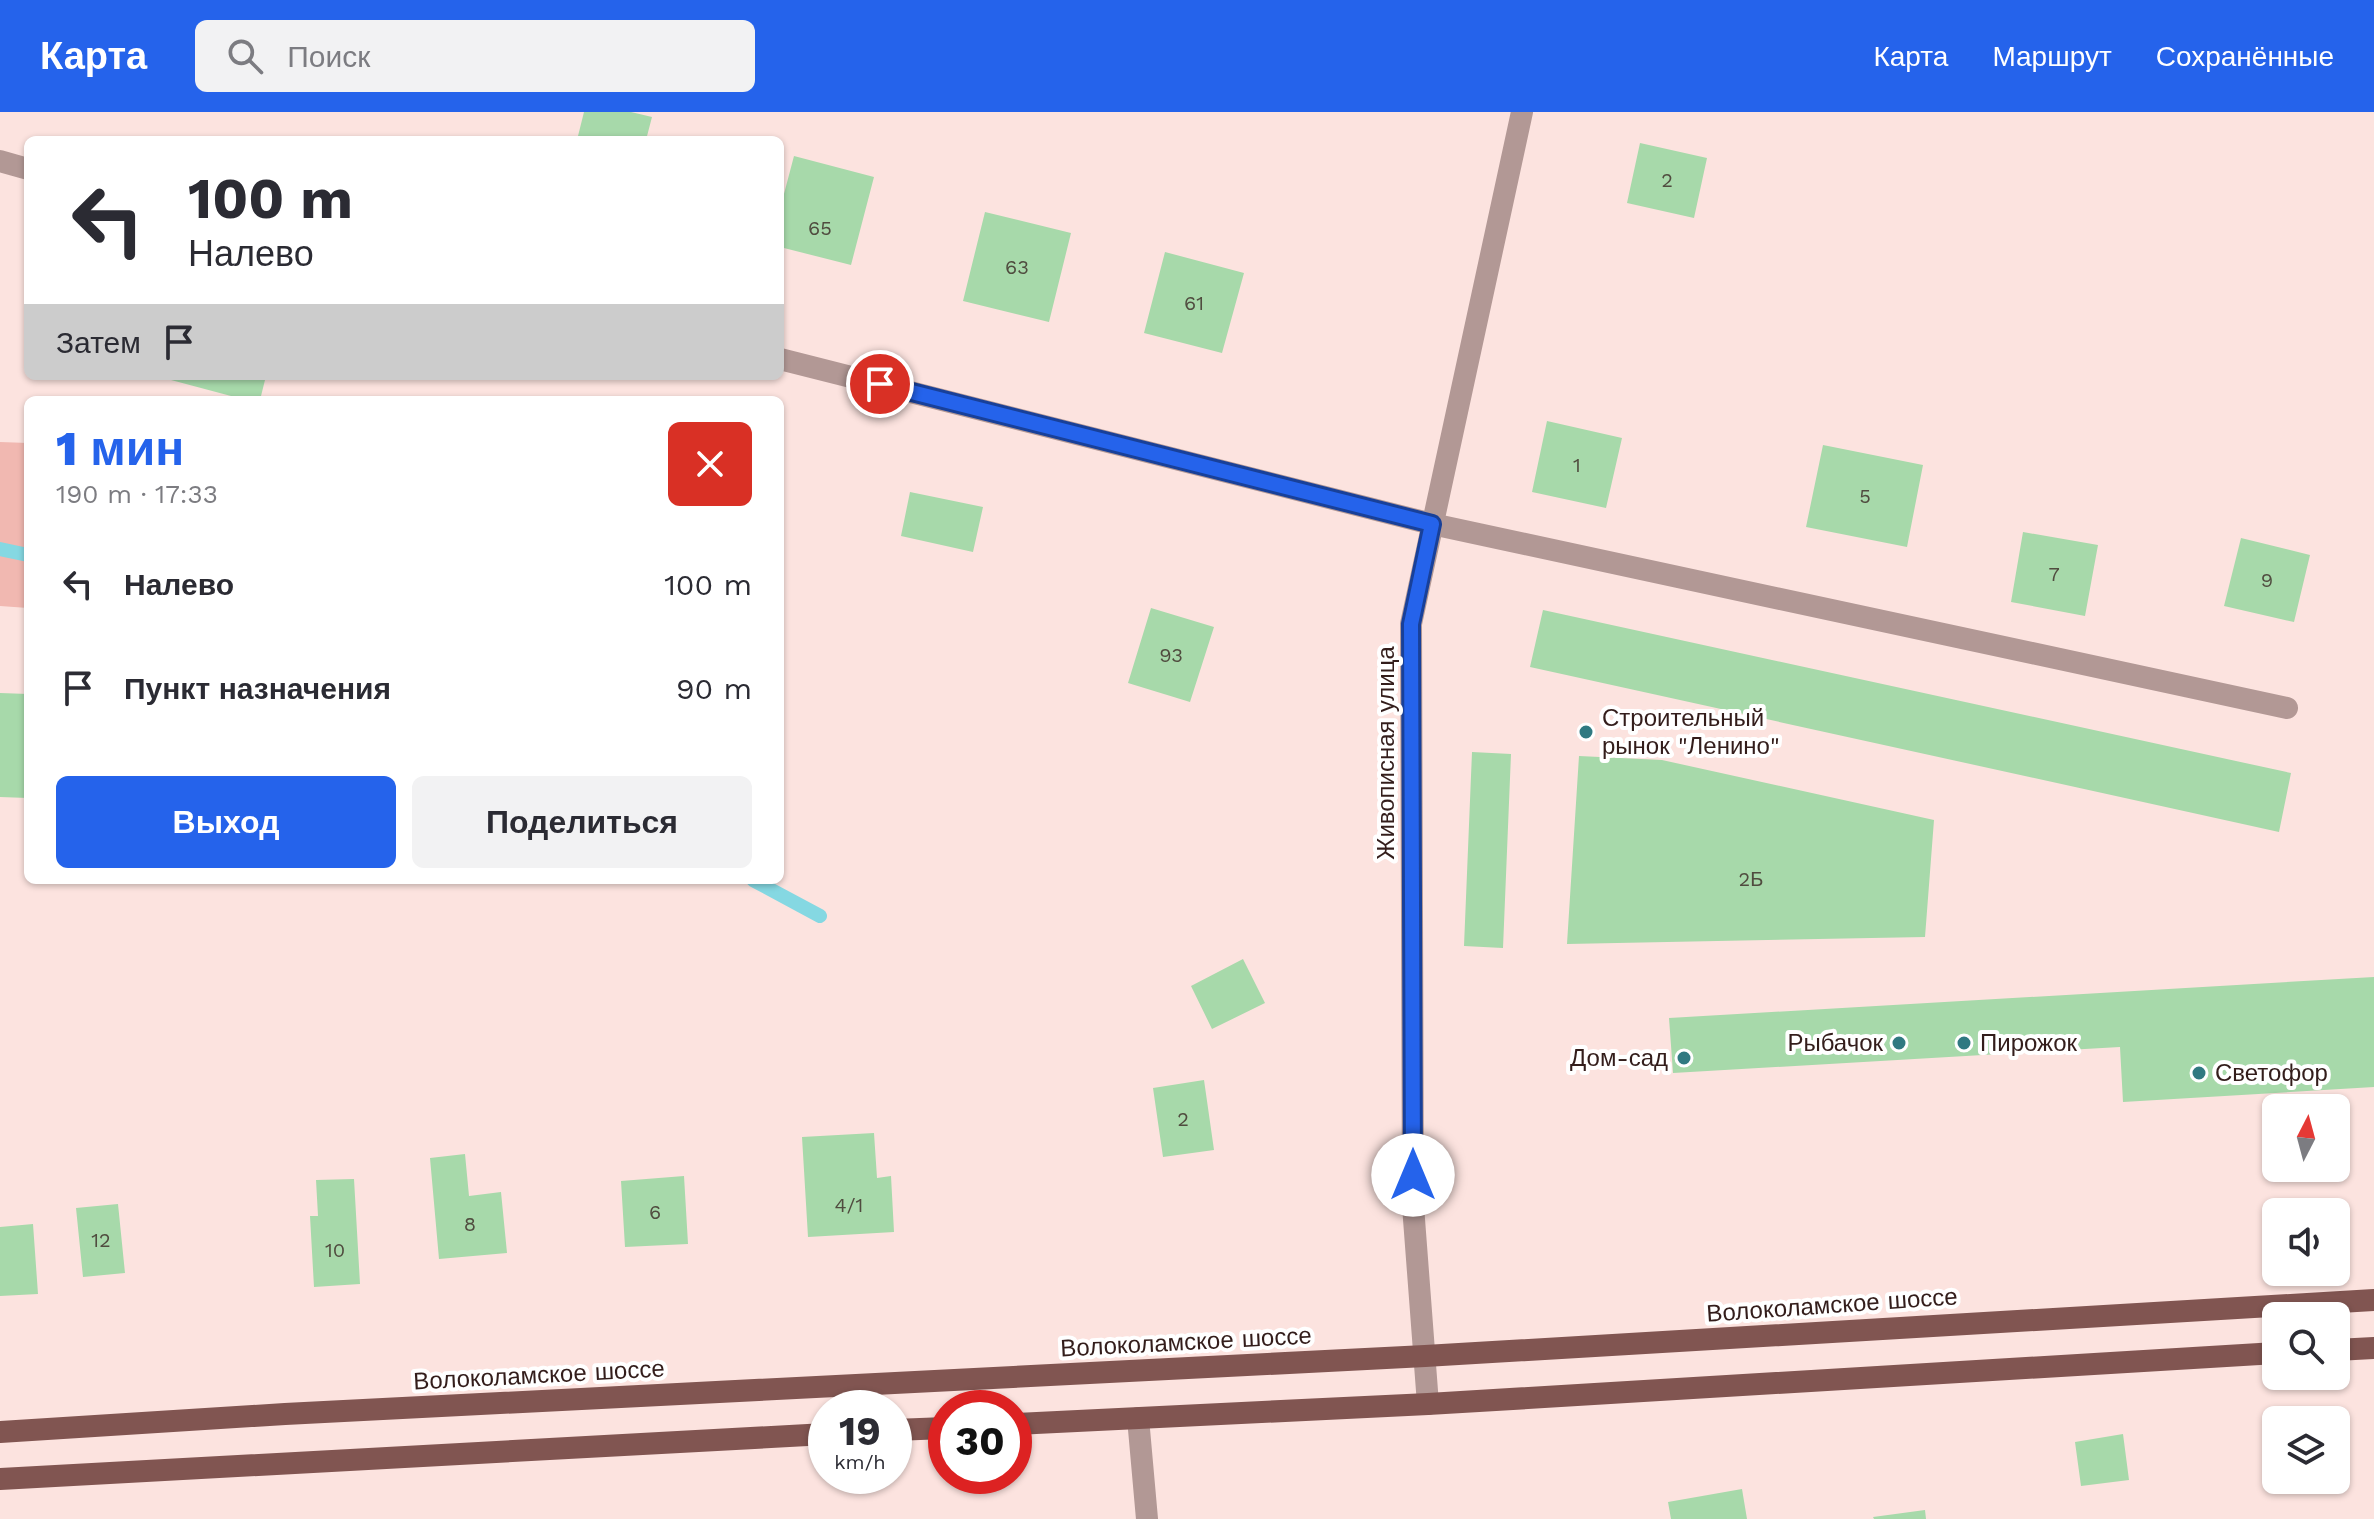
<!DOCTYPE html>
<html lang="ru">
<head>
<meta charset="utf-8">
<style>
	body { margin:0; font-family:"Work Sans",sans-serif; background:#f2f2f3; color:#2b2b33; height:100vh; display:flex; flex-direction:column; font-size:30px; white-space:nowrap }
	* { box-sizing:border-box; margin:0 }
	p { font-size:26px; color:#7c7c81 }
	.icon { flex:none; width:44px; height:44px; fill:none; stroke:currentColor; stroke-width:2; stroke-linecap:round; stroke-linejoin:round }
	.map { position:relative; flex:1; overflow:hidden }
	.details { position:absolute; left:24px; top:284px; width:760px; height:488px; display:flex; flex-direction:column; background:#fff; border-radius:12px; box-shadow:0 2px 6px #0004 }
	.details>* { flex:none }
	.top-card { position:absolute; left:24px; top:24px; width:760px; height:244px; border-radius:12px; box-shadow:0 2px 6px #0004; background:#fff; color:#2b2b33; overflow:hidden }
	.needle { width:52px; rotate:6deg }
	.tools { position:absolute; left:2262px; top:982px; display:grid; gap:16px }
	.tools a { display:grid; place-items:center; width:88px; height:88px; border-radius:12px; background:#fff; box-shadow:0 2px 6px #0004; font-size:40px }
	.speed { position:absolute; left:808px; top:1278px; display:flex; gap:16px; font-size:40px; font-weight:700; text-align:center }
	.speed>* { display:grid; place-content:center; width:104px; height:104px; border-radius:50%; background:#fff; box-shadow:0 2px 6px #0004; line-height:1 }
	.speed small { font-size:20px; font-weight:400 }
	.speed .limit { border:12px solid #d22; background:#fff; color:#111 }
	.pin { position:absolute; display:grid; place-items:center; width:68px; height:68px; color:#fff; margin:-34px; border:4px solid #fff; border-radius:50%; box-shadow:0 2px 8px #0007 }
	.me { position:absolute; width:88px; margin:-44px; rotate:0deg; stroke-linejoin:round; filter:drop-shadow(0 0 6px #0008) }
	.turn { display:flex; align-items:center; gap:28px; height:168px; padding:0 32px; font-size:36px }
	.turn .icon { width:104px; height:104px; stroke-width:2.5 }
	.turn b { display:block; font-size:56px; line-height:68px }
	.then { display:flex; align-items:center; height:76px; padding:0 32px; background:#0003; gap:16px; font-size:30px }
	.round { display:grid; place-items:center; flex:none; width:84px; height:84px; border-radius:12px; background:#f2f2f3 }
	.head { display:flex; align-items:center; justify-content:space-between; height:136px; padding:0 32px }
	h1 { font-size:48px; font-weight:800; line-height:60px; color:#2563eb }
	.button { display:flex; gap:16px; margin-top:auto; padding:16px 32px }
	.button a { flex:1; height:92px; border-radius:12px; background:#2563eb; color:#fff; font-size:32px; font-weight:800; line-height:92px; text-align:center }
	.button a+a { background:#f2f2f3; color:#2b2b33 }
	ul { padding:0; list-style:none }
	li { display:flex; align-items:center; gap:24px; height:104px; padding:0 32px }
	li div { flex:1 }
	li b { display:block; font-size:30px }
	li em { font-style:normal }
	header { display:flex; align-items:center; gap:48px; box-sizing:border-box; height:112px; padding:0 40px; background:#2563eb; color:#fff }
	header strong { font-size:38px }
	nav { display:flex; gap:44px; margin-inline-start:auto; font-size:28px }
	.search { width:560px; height:72px; background:#f2f2f3; display:flex; align-items:center; gap:20px; box-sizing:border-box; padding:0 28px; border-radius:12px; color:#7c7c81; font-size:30px }
	.map>svg:first-child { display:block }
	.green { fill:#f1b8b1 }
	.lines { fill:none; stroke-linecap:round; stroke-linejoin:round }
	.stream { stroke:#85d8e2; stroke-width:14 }
	.building { fill:#a7d9aa }
	.service { stroke:#b29895; stroke-width:22 }
	.minor { stroke:#b29895; stroke-width:22 }
	.primary { stroke:#815551; stroke-width:22 }
	.route-casing { stroke:#184099; stroke-width:20 }
	.route { stroke:#2563eb; stroke-width:14 }
	.poi-dot { fill:#307981; stroke:#fff; stroke-width:3 }
	.labels { text-anchor:middle; stroke-width:8; stroke-linejoin:round; paint-order:stroke }
	.number-label { font-size:20px; fill:#504c3f }
	.poi-label { font-size:24px; fill:#331d1b; stroke:#fff; text-anchor:start }
	.street-label { font-size:24px; fill:#331d1b; stroke:#fff }
</style>
</head>
<body>
<header>
<strong>Карта</strong>
<div class="search"><svg class="icon" aria-label="search" viewBox="0 0 24 24"><circle cx="10" cy="10" r="6"/><path d="M15 15l6 6"/></svg>Поиск</div>
<nav><a>Карта</a><a>Маршрут</a><a>Сохранённые</a></nav>
</header>
<div class="map">
<svg width="2374" height="1407" viewBox="0 0 2374 1407">
	<rect width="100%" height="100%" fill="#fce3df"/>
	<!-- green -->
	<path class="green" d="M0 330 28 331V496L0 494Z"/>
	<g class="lines">
		<!-- stream -->
		<path class="stream" d="M0 437 28 443
			M753 768 820 804"/>
	</g>
	<!-- building -->
	<path class="building" d="M584 0H631L652 5 646 28H577Z
		M1640 31 1707 46 1694 106 1627 91Z
		M794 44 874 65 851 153 780 135V97Z
		M985 100 1071 121 1049 210 963 189Z
		M1165 140 1244 161 1222 241 1144 221Z
		M156 264H266L260 288H246Z
		M1547 309 1622 326 1606 396 1532 380Z
		M1823 333 1923 353 1907 435 1806 415Z
		M910 380 983 395 973 440 901 424Z
		M2023 420 2098 433 2085 504 2011 490Z
		M2241 426 2310 443 2294 510 2224 494Z
		M1151 496 1214 515 1190 590 1128 571Z
		M1543 498 2291 661 2279 720 1530 555Z
		M0 581 28 582V686L0 685Z
		M1472 640 1511 642 1503 836 1464 834Z
		M1579 644 1662 648 1934 708 1925 825 1567 832Z
		M1243 847 1265 891 1212 917 1191 874Z
		M2374 865V975L2123 990 2120 935 1673 961 1669 906Z
		M1204 968 1214 1038 1163 1045 1153 976Z
		M874 1021 877 1066 891 1064 894 1120 808 1125 802 1025Z
		M465 1042 469 1084 501 1080 507 1141 439 1147 430 1046Z
		M684 1064 688 1132 625 1135 621 1069Z
		M354 1067 360 1172 314 1175 310 1104H318L316 1068Z
		M118 1092 125 1161 83 1165 76 1096Z
		M33 1112 38 1182 0 1184V1115Z
		M2123 1322 2129 1368 2081 1374 2075 1330Z
		M1742 1377 1747 1407H1671L1668 1390Z
		M1925 1398 1926 1407H1874L1873 1405Z"/>
	<g class="lines">
		<!-- service -->
		<path class="service" d="M0 49 28 57
			M780 247 1432 412 2287 596
			M1138 1306 1147 1407"/>
		<!-- minor -->
		<path class="minor" d="M1428 1292 1413 1094 1411 512 1522 0"/>
		<!-- primary -->
		<path class="primary" d="M2336 1238 2374 1236
			M1014 1312 1428 1292 2276 1241
			M894 1318 946 1316
			M0 1320 285 1302 1425 1244 2374 1188
			M0 1367 826 1322"/>
	</g>
	<g class="lines">
		<defs>
			<path id="route" d="M880 272 1432 412 1411 512 1413 1063"/>
		</defs>
		<!-- route casing -->
		<use href="#route" class="route-casing"/>
		<!-- route -->
		<use href="#route" class="route"/>
	</g>
	<!-- markers -->
	<g class="poi-dot">
		<circle cx="1586" cy="620" r="8"/>
		<circle cx="1899" cy="931" r="8"/>
		<circle cx="1964" cy="931" r="8"/>
		<circle cx="1684" cy="946" r="8"/>
		<circle cx="2199" cy="961" r="8"/>
	</g>
	<g class="labels">
		<!-- number labels -->
		<g class="number-label">
			<text x="1667" y="75">2</text>
			<text x="820" y="123">65</text>
			<text x="1017" y="162">63</text>
			<text x="1194" y="198">61</text>
			<text x="1577" y="360">1</text>
			<text x="1865" y="391">5</text>
			<text x="2054" y="469">7</text>
			<text x="2267" y="475">9</text>
			<text x="1171" y="550">93</text>
			<text x="1751" y="774">2Б</text>
			<text x="1183" y="1014">2</text>
			<text x="849" y="1100">4/1</text>
			<text x="655" y="1107">6</text>
			<text x="470" y="1119">8</text>
			<text x="101" y="1135">12</text>
			<text x="335" y="1145">10</text>
		</g>
		<!-- poi labels -->
		<g class="poi-label">
			<text x="1602" y="614">Строительный<tspan x="1602" dy="28">рынок "Ленино"</tspan></text>
			<text x="1883" y="939" text-anchor="end">Рыбачок</text>
			<text x="1980" y="939">Пирожок</text>
			<text x="1668" y="954" text-anchor="end">Дом-сад</text>
			<text x="2215" y="969">Светофор</text>
		</g>
		<!-- street labels -->
		<g class="street-label">
			<text transform="translate(1386 641) rotate(-90)" y="8">Живописная улица</text>
			<text transform="translate(1832 1193) rotate(-4)" y="8">Волоколамское шоссе</text>
			<text transform="translate(1186 1230) rotate(-3)" y="8">Волоколамское шоссе</text>
			<text transform="translate(539 1263) rotate(-3)" y="8">Волоколамское шоссе</text>
		</g>
	</g>
</svg>
<div class="tools">
<a><svg class="needle" viewBox="-14 -14 28 28"><path d="M0-13l5 13h-10z" fill="#e53935"/><path d="M0 13l5-13h-10z" fill="#7c7c81"/></svg></a>
<a><svg class="icon" aria-label="sound" viewBox="0 0 24 24"><path d="M4 9h4l5-4v14l-5-4H4zM17 9q2 3 0 6"/></svg></a>
<a><svg class="icon" aria-label="search" viewBox="0 0 24 24"><circle cx="10" cy="10" r="6"/><path d="M15 15l6 6"/></svg></a>
<a><svg class="icon" aria-label="layers" viewBox="0 0 24 24"><path d="M12 4l9 5-9 5-9-5zM3 14l9 5 9-5"/></svg></a>
</div>
<div class="speed"><div>19<small>km/h</small></div><div class="limit">30</div></div>
<div class="pin" style="left:880px;top:272px;background:#d93025"><svg class="icon" aria-label="arrive" viewBox="0 0 24 24"><path d="M6 21V4h12l-3 4 3 4H6"/></svg></div>
<svg class="me" style="left:1413px;top:1063px" viewBox="-20 -20 40 40"><circle r="19" fill="#fff"/><path d="M0-13L10 11 0 6-10 11z" fill="#2563eb"/></svg>
<div class="top-card">
<div class="turn"><svg class="icon" aria-label="left" viewBox="0 0 24 24"><path d="M17 20v-9H6M10 6l-5 5 5 5"/></svg><div><b>100 m</b>Налево</div></div>
<div class="then">Затем<svg class="icon" aria-label="arrive" viewBox="0 0 24 24"><path d="M6 21V4h12l-3 4 3 4H6"/></svg></div>
</div>
<section class="details">
<div class="head"><div><h1>1 мин</h1><p>190 m · 17:33</p></div><a class="round" style="background:#d93025;color:#fff"><svg class="icon" aria-label="close" viewBox="0 0 24 24"><path d="M6 6l12 12M18 6L6 18"/></svg></a></div>
<ul>
<li><svg class="icon" aria-label="left" viewBox="0 0 24 24"><path d="M17 20v-9H6M10 6l-5 5 5 5"/></svg><div><b>Налево</b></div><em>100 m</em></li>
<li><svg class="icon" aria-label="arrive" viewBox="0 0 24 24"><path d="M6 21V4h12l-3 4 3 4H6"/></svg><div><b>Пункт назначения</b></div><em>90 m</em></li>
</ul>
<div class="button"><a>Выход</a><a>Поделиться</a></div>
</section>
</div>
</body>
</html>
